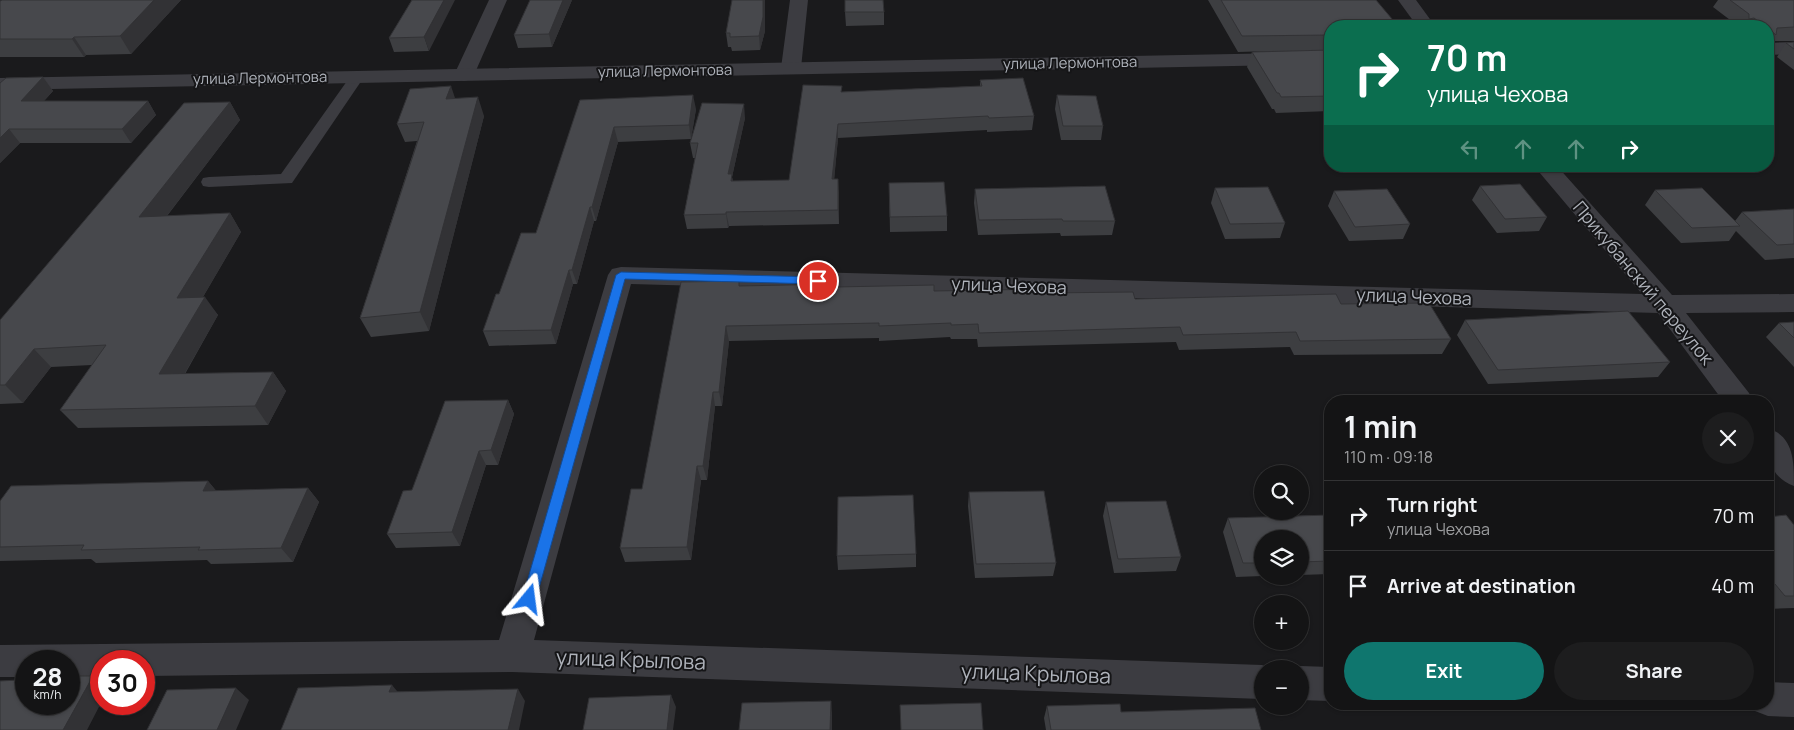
<!DOCTYPE html>
<html lang="en">
<head>
<meta charset="utf-8">
<style>
	body { margin:0; font-family:Manrope,sans-serif; background:#1d1d1e; color:#f1f3f6; height:100vh; display:flex; flex-direction:column; font-size:19px; white-space:nowrap }
	* { box-sizing:border-box; margin:0 }
	p { font-size:16px; color:#9d9ea0 }
	.icon { flex:none; width:28px; height:28px; fill:none; stroke:currentColor; stroke-width:2; stroke-linecap:round; stroke-linejoin:round }
	.map { position:relative; flex:1; overflow:hidden }
	.panel { position:absolute; left:1324px; top:395px; width:450px; height:315px; display:flex; flex-direction:column; background:#141415; border-radius:20px; box-shadow:0 1px 4px #0004,0 0 0 1px #333334 }
	.panel>* { flex:none }
	.hud { position:absolute; left:1324px; top:20px; width:450px; height:152px; border-radius:20px; box-shadow:0 1px 4px #0004,0 0 0 1px #333334; background:#0b6e4f; color:#fff; overflow:hidden }
	.controls { position:absolute; left:1254px; top:465px; display:grid; gap:10px }
	.controls a { display:grid; place-items:center; width:55px; height:55px; border-radius:50%; background:#141415; box-shadow:0 1px 4px #0004,0 0 0 1px #333334; font-size:25px }
	.speed { position:absolute; left:15px; top:650px; display:flex; gap:10px; font-size:25px; font-weight:700; text-align:center }
	.speed>* { display:grid; place-content:center; width:65px; height:65px; border-radius:50%; background:#141415; box-shadow:0 1px 4px #0004,0 0 0 1px #333334; line-height:1 }
	.speed small { font-size:12px; font-weight:400 }
	.speed .limit { border:8px solid #d22; background:#fff; color:#111 }
	.pin { position:absolute; display:grid; place-items:center; width:42px; height:42px; color:#fff; margin:-21px; border:2px solid #fff; border-radius:50%; box-shadow:0 1px 5px #0007 }
	.me { position:absolute; width:55px; margin:-28px; rotate:16deg; stroke-linejoin:round; filter:drop-shadow(0 0 4px #0008) }
	.turn { display:flex; align-items:center; gap:18px; height:105px; padding:0 20px; font-size:22px }
	.turn .icon { width:65px; height:65px; stroke-width:2.5 }
	.turn b { display:block; font-size:35px; line-height:42px }
	.lanes { display:flex; align-items:center; height:48px; padding:0 20px; background:#0003; justify-content:center; gap:25px; direction:ltr }
	.lanes .off { opacity:.35 }
	.round { display:grid; place-items:center; flex:none; width:52px; height:52px; border-radius:26px; background:#1d1d1e }
	.head { display:flex; align-items:center; justify-content:space-between; height:85px; padding:0 20px }
	h1 { font-size:30px; font-weight:700; line-height:38px }
	.action { display:flex; gap:10px; margin-top:auto; padding:10px 20px }
	.action a { flex:1; height:58px; border-radius:30px; background:#0f766e; color:#fff; font-size:20px; font-weight:700; line-height:58px; text-align:center }
	.action a+a { background:#1d1d1e; color:#f1f3f6 }
	ul { padding:0; list-style:none }
	li { display:flex; align-items:center; gap:15px; height:70px; padding:0 20px; border-top:1px solid #333334 }
	li div { flex:1 }
	li b { display:block; font-size:19px }
	li em { font-style:normal }
	.map>svg:first-child { display:block }
	.lines { fill:none; stroke-linecap:round; stroke-linejoin:round }
	.service { fill:#3c3c41; fill-rule:evenodd }
	.minor { fill:#3c3c41; fill-rule:evenodd }
	.tertiary { fill:#3c3c41; fill-rule:evenodd }
	.wall { fill:#3d3e41 }
	.shaded-wall { fill:#323235 }
	.building { fill:#47484c; stroke:#323235 }
	.route { fill:#1a73e8; stroke:#114b97 }
	.labels { text-anchor:middle; stroke-width:4; stroke-linejoin:round; paint-order:stroke }
	.far-street-label { font-size:15px; fill:#aeb2ba; stroke:#151517 }
	.street-label { font-size:18px; fill:#aeb2ba; stroke:#151517 }
	.near-street-label { font-size:21px; fill:#aeb2ba; stroke:#151517 }
</style>
</head>
<body>
<div class="map">
<svg width="1794" height="730" viewBox="0 0 1794 730">
	<rect width="100%" height="100%" fill="#1a1a1c"/>
	<g class="lines">
		<!-- service -->
		<path class="service" d="M357 73 362 74 364 77 292 183 209 187 203 186 201 182 203 178 209 177 281 174 352 74Z"/>
		<!-- minor -->
		<path class="minor" d="M489 0H507L474 75 471 79 464 81 457 79 454 75Z
			M790 0H808L801 68 798 72 791 74 784 72 781 68Z
			M1398 0H1416L1435 26H1417Z
			M1534 166H1557L1672 295 1794 294V312L1686 313 1749 393 1753 401H1723L1658 313 631 284 534 640 1262 665 1271 669H1262V699L512 672 144 676V661H101V676L69 677V661H26V677H0V645L499 640 608 275 612 269 621 267 1642 294Z
			M1768 428C1794 437 1794 461 1794 486 1768 477 1765 451 1768 428Z
			M1300 666 1330 667V701L1300 700V669H1293Z
			M1768 682 1794 683V717L1768 716 1755 711 1752 704H1768Z"/>
		<!-- tertiary -->
		<path class="tertiary" d="M1794 42V54L1768 55V43Z
			M1330 52V64L0 90V78Z"/>
	</g>
	<!-- wall -->
	<path class="wall" d="M181 0 131 54 86 55 84 57H0V1Z
		M412 0 429 51 394 52 389 38Z
		M572 0 552 47 518 48 514 35Z
		M1208 0H1376L1330 26V111L1276 113 1274 109H1272L1247 67 1252 52 1273 51 1238 52Z
		M1718 0H1794V41H1771L1768 46V26H1738L1713 7Z
		M845 12H884V25L846 26Z
		M765 31 760 50 732 51 731 47H728L726 33Z
		M1794 42V70L1777 57 1786 43Z
		M43 77 53 91 44 101H148L156 115 131 143H20L0 163V83Z
		M980 80 1034 116 1032 130 987 132V130L838 138 834 179 839 193V224L729 226 728 228 687 229 684 215 695 158H693L690 143 745 118 732 177 733 181 789 180 842 92 980 86Z
		M1057 95 1103 126 1101 140H1061L1055 109Z
		M455 98 484 116 429 331 371 337 360 318 417 141 405 142 397 124Z
		M580 100 696 109 691 139 618 142 596 221H594L577 284H573L556 344 489 346 483 331 536 233Z
		M230 102 240 120 167 216 230 213 241 232 203 297 218 315 185 374 273 372 286 391 268 425 78 428 60 410 92 365 51 367 23 403 0 404V320Z
		M889 183 947 216V231L890 232Z
		M1480 186 1547 217 1539 231 1497 233 1472 200Z
		M1215 188 1285 223 1280 238 1225 239 1211 203Z
		M975 189 1115 221 1112 235 1061 236 1060 233 978 235 974 203Z
		M1655 190 1735 221 1742 212 1794 209V258L1765 260 1736 231 1729 241 1681 243 1645 205Z
		M1334 191 1410 224 1403 239 1349 241 1328 206Z
		M740 286 836 287 934 291 1045 293 1135 299 1341 304 1451 339 1442 354 1294 355 1290 347 1179 350 1176 342 978 347 977 339H951L950 337 879 341V338L729 341 722 406H715L707 480H701L691 560 625 562 620 548 642 489Z
		M1465 320 1670 362 1658 377 1488 384 1457 335Z
		M1794 322V367L1766 337 1779 323Z
		M508 400 514 414 498 465H486L460 546 396 548 387 534 412 490Z
		M208 481 216 491 308 488 319 502 293 562 211 564 207 560 96 563 91 559 0 561V501Z
		M969 492 1056 563 1053 576 975 578 968 506Z
		M1106 502 1181 557 1176 571 1114 573 1103 516Z
		M1330 515V574L1300 575V539H1262V576L1236 577 1223 532 1228 518Z
		M1768 517 1794 525V608L1768 609Z
		M916 554V567L838 570 837 556Z
		M1047 706 1121 712 1261 730H1046L1044 718Z"/>
	<!-- shaded-wall -->
	<path class="shaded-wall" d="M154 0H181L131 54 120 36Z
		M444 0H455L429 51 424 37Z
		M563 0H572L552 47 549 34Z
		M763 0H765V31L760 50 759 36Z
		M74 37 86 55 84 57 72 39Z
		M43 77 53 91 31 115 21 101Z
		M451 86 457 104 446 99Z
		M693 95 696 109 691 139 689 125Z
		M478 97 484 116 429 331 420 312Z
		M148 101 156 115 131 143 122 129Z
		M230 102 240 120 152 235 139 217Z
		M744 104 745 118 732 177 734 188 728 174Z
		M838 124V138L833 193 832 179Z
		M614 127 618 142 596 221 592 207Z
		M9 129 20 143 0 163V138Z
		M838 179 839 193V224L838 210Z
		M590 207 594 221 577 284 572 270Z
		M726 212 729 226 728 228 726 214Z
		M230 213 241 232 191 317 177 298Z
		M569 270 573 284 556 344 551 330Z
		M205 297 218 315 174 392 159 374Z
		M726 326 729 341 722 406 719 392Z
		M34 349 51 367 23 403 5 385Z
		M273 372 286 391 268 425 255 406Z
		M713 392 715 406 707 480 703 466Z
		M508 400 514 414 498 465 491 450Z
		M479 451 486 465 460 546 452 532Z
		M697 466 701 480 691 560 687 547Z
		M208 481 220 495 203 491Z
		M308 488 319 502 293 562 281 548Z
		M93 676 101 682V703L87 730H63Z
		M392 685 402 697 389 692Z
		M236 688 249 700 236 730H217Z
		M518 689 525 701 519 730H508Z
		M671 695 676 707 673 730H667Z
		M831 701 832 713V730H830Z"/>
	<!-- building -->
	<path class="building" d="M2 0H154L120 36 74 37 72 39H0V1Z
		M412 0H444L424 37 389 38Z
		M530 0H563L549 34 514 35Z
		M732 0H763V17L759 36 730 37V33H726Z
		M845 0H883L884 12H845Z
		M1221 0H1376L1398 26H1330V35L1242 36Z
		M1730 0H1794V27L1777 28 1776 35 1768 28V26H1765L1754 18 1749 19V14Z
		M1794 42V49L1786 43Z
		M1330 50V96L1281 97 1279 93H1277L1252 52Z
		M43 77 21 101H148L122 129H9L0 138V83L6 78Z
		M1023 78 1034 116 989 118 988 116 838 124 832 179H838V210L726 212V214L684 215 698 143H690L702 103 744 104 728 174H732L731 181 789 180 803 85 842 86 841 92 982 86 980 80Z
		M451 86 446 99 478 97 420 312 360 318 424 122 397 124 410 89Z
		M693 95 689 125 614 127 592 207H590L572 270H569L551 330 483 331 496 294H499L521 233H536L580 100Z
		M1057 95 1096 96 1103 126H1063Z
		M230 102 139 217 230 213 177 298 205 297 159 374 273 372 255 406 60 410 106 345 34 349 5 385H0V320L184 103Z
		M944 182 947 216 890 217 889 183Z
		M1520 184 1547 217 1505 219 1480 186Z
		M1105 186 1115 221H1063L1062 219 979 220 975 189Z
		M1268 187 1285 223 1230 224 1215 188Z
		M1702 188 1740 226 1692 228 1655 190Z
		M1387 189 1410 224 1355 227 1334 191Z
		M1794 209V244L1777 245 1742 212Z
		M739 281V286L836 284V287L934 285V291L1044 289 1045 293 1133 292 1135 299 1336 294 1341 304 1429 303 1451 339 1300 341 1296 332 1183 335 1180 327 979 333 978 324 951 325V323L879 326V323L726 326 719 392H713L703 466H697L687 547 620 548 631 489H642L681 282Z
		M1628 311 1670 362 1498 370 1465 320Z
		M1794 322V338L1779 323Z
		M508 400 491 450 479 451 452 532 387 534 403 491 412 490 445 401Z
		M208 481 203 491 308 488 281 548 198 550 200 547 81 550 84 545 0 547V501L11 486Z
		M1044 491 1056 563 976 564 969 492Z
		M913 495 916 554 837 556 838 497Z
		M1166 501 1181 557 1118 559 1106 502Z
		M1330 515V561L1300 562V539H1262V563H1243L1228 518Z
		M1786 515 1794 525V596H1785L1775 584H1768V517Z
		M69 676H93L63 730H0V681L18 680 19 677H26V704H69Z
		M392 685 389 692 518 689 508 730H281L298 688Z
		M236 688 217 730H147L167 690Z
		M671 695 667 730H583L589 698Z
		M831 701 830 730H739L742 703Z
		M981 703 983 730H901L900 705Z
		M1120 704 1121 712 1255 708 1261 730H1051L1047 706Z"/>
	<!-- route -->
	<path class="route" d="M621 272 818 277 823 281 818 284 625 279 536 599 534 603 529 605 524 603 522 599 616 275Z"/>
	<g class="labels">
		<!-- far-street labels -->
		<g class="far-street-label">
			<text transform="translate(1070 63) rotate(-1)" y="5">улица Лермонтова</text>
			<text transform="translate(665 71) rotate(-1)" y="5">улица Лермонтова</text>
			<text transform="translate(260 78) rotate(-1)" y="5">улица Лермонтова</text>
		</g>
		<!-- street labels -->
		<g class="street-label">
			<text transform="translate(1643 283) rotate(50)" y="6">Прикубанский переулок</text>
			<text transform="translate(1009 286) rotate(2)" y="6">улица Чехова</text>
			<text transform="translate(1414 297) rotate(2)" y="6">улица Чехова</text>
		</g>
		<!-- near-street labels -->
		<g class="near-street-label">
			<text transform="translate(631 660) rotate(2)" y="7">улица Крылова</text>
			<text transform="translate(1036 674) rotate(2)" y="7">улица Крылова</text>
		</g>
	</g>
</svg>
<div class="controls">
<a><svg class="icon" aria-label="search" viewBox="0 0 24 24"><circle cx="10" cy="10" r="6"/><path d="M15 15l6 6"/></svg></a>
<a><svg class="icon" aria-label="layers" viewBox="0 0 24 24"><path d="M12 4l9 5-9 5-9-5zM3 14l9 5 9-5"/></svg></a>
<a>+</a>
<a>−</a>
</div>
<div class="speed"><div>28<small>km/h</small></div><div class="limit">30</div></div>
<div class="pin" style="left:818px;top:281px;background:#d93025"><svg class="icon" aria-label="arrive" viewBox="0 0 24 24"><path d="M6 21V4h12l-3 4 3 4H6"/></svg></div>
<svg class="me" style="left:529px;top:599px" viewBox="-20 -20 40 40"><path d="M0-17L14 15 0 8-14 15z" fill="#1a73e8" stroke="#fff" stroke-width="4"/></svg>
<div class="hud">
<div class="turn"><svg class="icon" aria-label="right" viewBox="0 0 24 24"><path d="M7 20v-9h11M14 6l5 5-5 5"/></svg><div><b>70 m</b>улица Чехова</div></div>
<div class="lanes"><svg class="icon off" aria-label="left" viewBox="0 0 24 24"><path d="M17 20v-9H6M10 6l-5 5 5 5"/></svg><svg class="icon off" aria-label="ahead" viewBox="0 0 24 24"><path d="M12 20V5M6 11l6-6 6 6"/></svg><svg class="icon off" aria-label="ahead" viewBox="0 0 24 24"><path d="M12 20V5M6 11l6-6 6 6"/></svg><svg class="icon" aria-label="right" viewBox="0 0 24 24"><path d="M7 20v-9h11M14 6l5 5-5 5"/></svg></div>
</div>
<section class="panel">
<div class="head"><div><h1>1 min</h1><p>110 m · 09:18</p></div><a class="round"><svg class="icon" aria-label="close" viewBox="0 0 24 24"><path d="M6 6l12 12M18 6L6 18"/></svg></a></div>
<ul>
<li><svg class="icon" aria-label="right" viewBox="0 0 24 24"><path d="M7 20v-9h11M14 6l5 5-5 5"/></svg><div><b>Turn right</b><p>улица Чехова</p></div><em>70 m</em></li>
<li><svg class="icon" aria-label="arrive" viewBox="0 0 24 24"><path d="M6 21V4h12l-3 4 3 4H6"/></svg><div><b>Arrive at destination</b></div><em>40 m</em></li>
</ul>
<div class="action"><a>Exit</a><a>Share</a></div>
</section>
</div>
</body>
</html>
